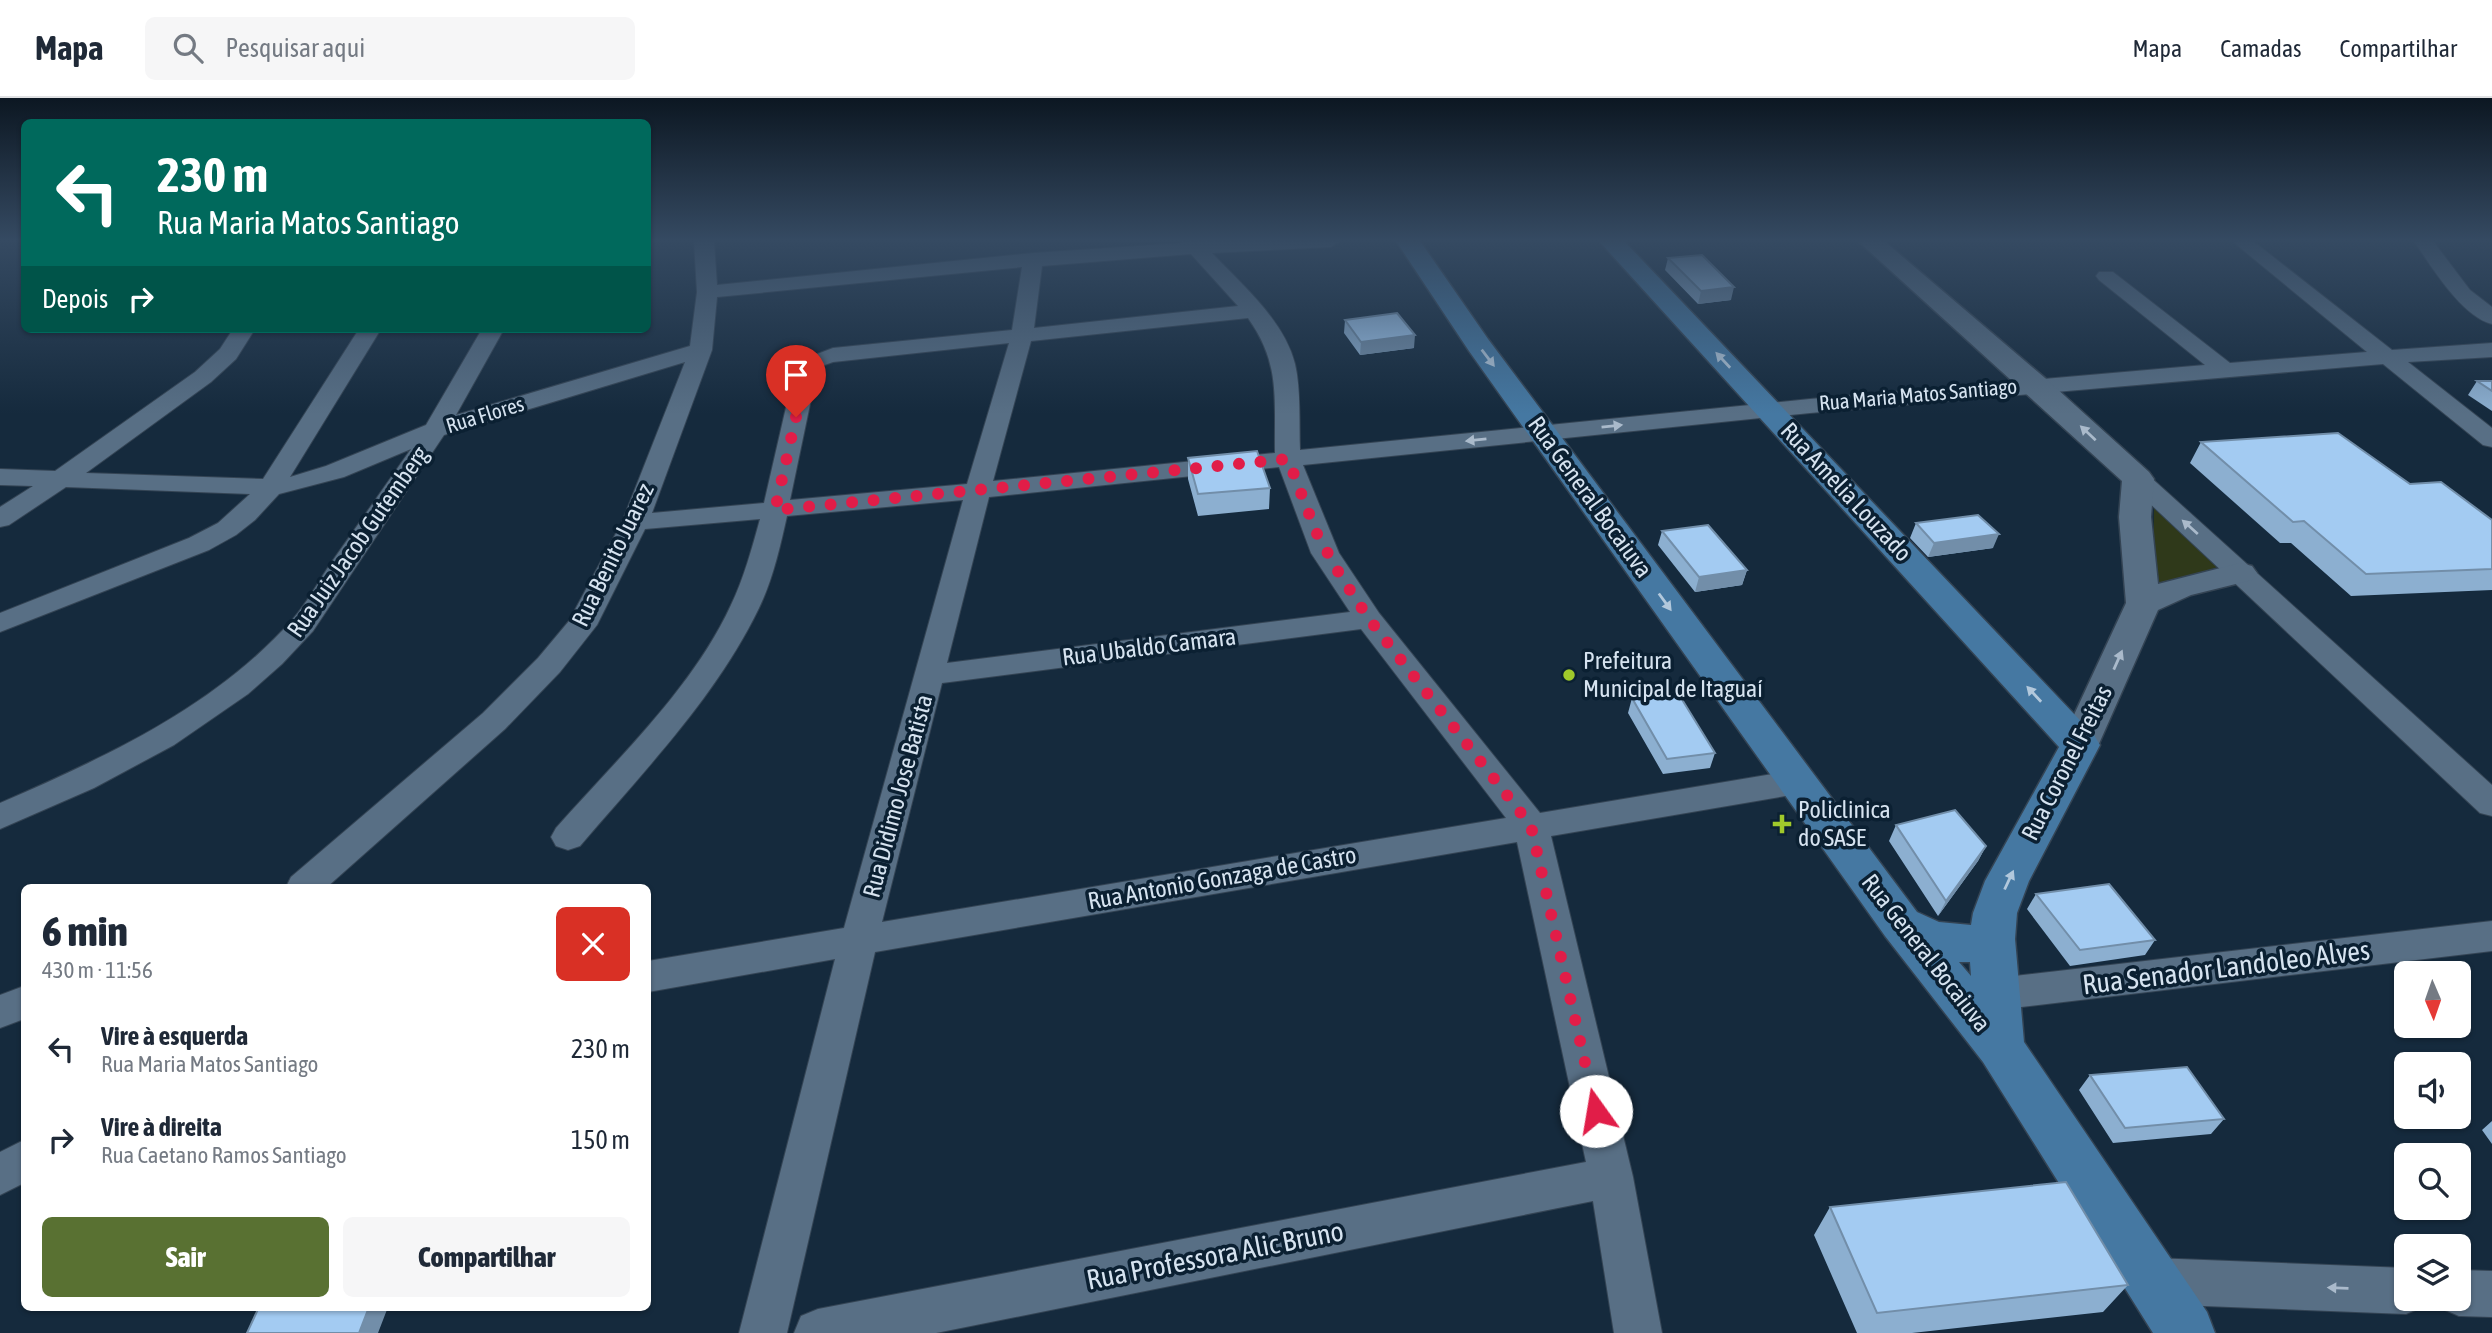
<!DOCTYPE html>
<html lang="pt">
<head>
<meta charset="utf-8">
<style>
	body { margin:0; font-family:"Asap Condensed",sans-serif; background:#f6f6f7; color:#1f2937; height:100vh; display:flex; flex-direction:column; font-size:26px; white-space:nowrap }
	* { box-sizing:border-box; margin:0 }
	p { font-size:23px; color:#747a83 }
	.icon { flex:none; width:38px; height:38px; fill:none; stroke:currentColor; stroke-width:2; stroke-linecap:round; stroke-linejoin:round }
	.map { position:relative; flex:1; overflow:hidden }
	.side { position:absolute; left:21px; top:786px; width:630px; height:427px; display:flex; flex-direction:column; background:#fff; border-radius:10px; box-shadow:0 2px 5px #0004 }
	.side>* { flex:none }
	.banner { position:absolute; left:21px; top:21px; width:630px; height:214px; border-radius:10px; box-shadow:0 2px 5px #0004; background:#00695c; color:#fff; overflow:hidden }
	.needle { width:46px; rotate:178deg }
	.tools { position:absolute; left:2394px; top:863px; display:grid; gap:14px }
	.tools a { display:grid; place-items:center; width:77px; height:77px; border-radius:10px; background:#fff; box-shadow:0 2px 5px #0004; font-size:35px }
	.pin { position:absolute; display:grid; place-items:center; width:60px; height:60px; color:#fff; margin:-72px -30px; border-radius:50% 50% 50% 0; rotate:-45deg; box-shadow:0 0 7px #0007 }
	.pin .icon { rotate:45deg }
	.me { position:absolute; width:77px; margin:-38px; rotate:347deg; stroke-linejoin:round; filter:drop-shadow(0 0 5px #0008) }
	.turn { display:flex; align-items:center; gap:24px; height:147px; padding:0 21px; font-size:32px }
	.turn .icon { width:91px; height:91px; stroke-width:2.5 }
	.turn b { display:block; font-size:49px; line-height:60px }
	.then { display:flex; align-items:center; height:66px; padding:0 21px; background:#0003; gap:14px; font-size:26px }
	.round { display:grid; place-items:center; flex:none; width:74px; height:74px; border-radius:10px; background:#f6f6f7 }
	.headline { display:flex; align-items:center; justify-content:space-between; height:119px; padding:0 21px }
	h1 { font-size:42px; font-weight:800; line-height:52px }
	.primary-button { display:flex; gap:14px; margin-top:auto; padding:14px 21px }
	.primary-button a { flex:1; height:80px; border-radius:10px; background:#597132; color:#fff; font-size:28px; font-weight:800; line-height:80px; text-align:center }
	.primary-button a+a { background:#f6f6f7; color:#1f2937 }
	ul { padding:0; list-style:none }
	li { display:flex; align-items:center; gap:21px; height:91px; padding:0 21px }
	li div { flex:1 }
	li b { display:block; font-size:26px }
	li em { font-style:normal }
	header { display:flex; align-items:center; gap:42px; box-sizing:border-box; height:98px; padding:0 35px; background:#fff; border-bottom:2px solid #e0e1e3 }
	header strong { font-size:33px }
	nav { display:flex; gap:38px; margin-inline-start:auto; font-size:24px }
	.search { width:490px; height:63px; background:#f6f6f7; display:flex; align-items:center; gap:18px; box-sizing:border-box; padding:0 24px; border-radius:10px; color:#747a83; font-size:26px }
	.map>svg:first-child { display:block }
	.green { fill:#2f391a }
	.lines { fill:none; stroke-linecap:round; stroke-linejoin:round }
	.minor-casing { stroke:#344454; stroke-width:2 }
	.tertiary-casing { stroke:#344454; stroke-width:3 }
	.secondary-casing { stroke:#344454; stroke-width:3 }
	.minor { fill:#586f85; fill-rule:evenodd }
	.tertiary { fill:#586f85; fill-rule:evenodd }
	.secondary { fill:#4578a2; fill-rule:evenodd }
	.wall { fill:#8cafd0 }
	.shaded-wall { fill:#728ea9 }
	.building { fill:#a3cbf2; stroke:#728ea9; stroke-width:2 }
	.oneway { fill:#b2c8dc }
	.oneway2 { fill:#aabacb }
	.route { stroke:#e11d48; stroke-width:12; stroke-dasharray:0 21.6 }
	.poi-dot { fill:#a0c92b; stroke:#0b2032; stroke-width:2.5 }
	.labels { text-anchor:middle; stroke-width:7; stroke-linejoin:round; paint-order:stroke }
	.far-street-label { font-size:21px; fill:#d6e3f0; stroke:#0b2032 }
	.street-label { font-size:24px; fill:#d6e3f0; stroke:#0b2032 }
	.poi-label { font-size:24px; fill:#d6e3f0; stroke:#0b2032; text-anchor:start }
	.near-street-label { font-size:28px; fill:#d6e3f0; stroke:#0b2032 }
</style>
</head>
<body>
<header>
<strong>Mapa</strong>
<div class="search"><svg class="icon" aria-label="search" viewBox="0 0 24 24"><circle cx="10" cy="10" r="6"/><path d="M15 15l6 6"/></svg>Pesquisar aqui</div>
<nav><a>Mapa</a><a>Camadas</a><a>Compartilhar</a></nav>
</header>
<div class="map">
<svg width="2492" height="1235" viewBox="0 0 2492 1235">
	<rect width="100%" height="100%" fill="#152a3d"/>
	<!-- green -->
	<path class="green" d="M2154 404 2224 467 2153 490Z"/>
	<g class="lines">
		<defs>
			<path id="minor" d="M694 143H714L717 187 1033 155 1182 145 1181 143H1340L1331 149 1212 155C1242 187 1284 222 1295 266 1301 291 1299 326 1300 352L1810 301 2205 267 2099 182 2096 178 2099 174H2113L2230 265 2367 254 2232 143H2253L2392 252 2492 245V259L2408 264 2492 330V349L2483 347 2383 266 1810 315 1303 367 1339 455 1379 515 1540 715 1797 672 1809 676 1814 684 1809 692 1797 696 1551 738 1633 1079 1662 1235H1614L1593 1103 936 1235H794L801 1218 818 1211 1586 1064 1517 744 875 854 787 1235H739L835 861 648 894V863L844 830 963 402 787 418C780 449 773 481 759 510 716 599 644 673 580 748L568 752 556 748 551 739 556 730C616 662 693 590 731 507 744 480 752 450 760 421L645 431 597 527 560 574 505 631 327 789H286L291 779 483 615 538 560 569 523 622 424 685 264 444 337 313 533 282 566 248 596 174 647 94 690 0 731V705C104 660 215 609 292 522 307 505 318 484 331 465 358 427 384 389 411 351L344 379 279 396 255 422 236 437 209 452 0 534V515L189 440 218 425 250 396 66 389 9 427 0 429V409L33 388 0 387V371L55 373 195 274 220 251 233 231H255L236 261 211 284 86 375 263 381 359 231H381L290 379 326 368 426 327 482 231H504L456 317 690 248 697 194ZM1191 156 1238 208 1034 230 1042 168ZM1022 169 1012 232 833 250 804 261 790 292 764 405 652 415 712 252 717 199ZM1248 220C1281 266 1274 301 1275 355L993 383 1031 243ZM1009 245 967 386 790 402 813 292 822 268 833 264ZM1279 369 1311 455 1350 514 947 565 989 399ZM1361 531 1506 720 882 824 942 585Z
				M2414 143H2433L2470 192 2492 209V226C2462 219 2431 168 2414 143Z
				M2138 373 2147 376 2492 687V718L2480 715 2129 386 2125 381 2129 376Z
				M2492 823V853L1979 914 1965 909 1960 898 1965 887 1979 882Z
				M24 888V921L0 930V897Z
				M24 1042V1085L0 1097V1054Z
				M2153 1160 2406 1170V1200H2426L2422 1209 2406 1216 2153 1206 2137 1199 2130 1183 2137 1167Z
				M2459 1172 2492 1173V1219L2459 1218 2443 1211 2438 1200H2459Z"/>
			<path id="tertiary" d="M1858 143H1884L2045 280 2149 374 2154 381 2151 419 2158 486 2240 465 2252 468 2257 475 2252 482 2191 497 2158 512 2094 657 2080 661 2066 657 2060 647 2126 505 2119 419 2122 383Z"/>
			<path id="secondary" d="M1396 143H1420L1488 241 1917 814 1939 824 1971 827 1973 815 1985 783 2059 649 1599 143H1624L2094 637 2100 647 2029 783 2017 815 2015 841 2024 944 2207 1214 2215 1235H2153L1983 964 1885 838 1469 253ZM1959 864H1970L1971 878Z"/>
		</defs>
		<!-- minor casing -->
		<use href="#minor" class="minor-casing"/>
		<!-- tertiary casing -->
		<use href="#tertiary" class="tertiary-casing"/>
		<!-- secondary casing -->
		<use href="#secondary" class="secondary-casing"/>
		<!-- minor -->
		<use href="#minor" class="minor"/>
		<!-- tertiary -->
		<use href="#tertiary" class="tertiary"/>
		<!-- secondary -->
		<use href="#secondary" class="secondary"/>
	</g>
	<!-- wall -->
	<path class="wall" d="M1668 160 1731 202 1698 206 1665 172Z
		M1345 222 1414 250 1360 257 1344 235Z
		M2477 283H2492V313L2468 297Z
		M2201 344 2410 386 2492 422V492L2351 498 2291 445H2280L2190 365Z
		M1188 360 1270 390 1269 411 1198 418 1188 381Z
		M1916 425 1993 450 1928 459 1910 440Z
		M1662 433 1747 472 1742 487 1695 494 1658 447Z
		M1632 600 1715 655 1710 670 1663 676 1628 615Z
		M1896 727 1986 748 1978 763 1938 818 1889 743Z
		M2036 796 2155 842 2145 857 2070 868 2027 811Z
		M2090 977 2224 1021 2211 1036 2113 1045 2079 992Z
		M2492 1023V1046L2482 1032Z
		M1830 1109 2128 1187 2103 1214 1912 1235H1857L1814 1137Z"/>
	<!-- shaded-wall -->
	<path class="shaded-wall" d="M1734 189 1731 202 1698 206 1701 193Z
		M1415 237 1414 250 1360 257 1361 244Z
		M1999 436 1993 450 1928 459 1934 445Z
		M1747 472 1742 487 1695 494 1699 479Z
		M1986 748 1978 763 1938 818 1946 803Z
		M369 1209H388L378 1235H359Z"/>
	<!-- building -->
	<path class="building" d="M1702 157 1734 189 1701 193 1668 160Z
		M1397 215 1415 237 1361 244 1345 222Z
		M2477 283H2492V293Z
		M2338 335 2410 386 2441 384 2492 422V471L2366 476 2304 423 2293 424 2201 344Z
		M1257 353 1270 390 1198 396 1188 360Z
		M1978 417 1999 436 1934 445 1916 425Z
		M1708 427 1747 472 1699 479 1662 433Z
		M1678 595 1715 655 1667 661 1632 600Z
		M1955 712 1986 748 1946 803 1896 727Z
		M2109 786 2155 842 2080 852 2036 796Z
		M2187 969 2224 1021 2125 1030 2090 977Z
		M2066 1084 2128 1187 1877 1215 1830 1109Z
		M259 1209H369L359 1235H247Z"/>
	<!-- one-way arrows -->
	<defs><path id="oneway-solid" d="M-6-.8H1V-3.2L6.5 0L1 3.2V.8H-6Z" transform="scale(1.75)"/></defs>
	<g class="oneway">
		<use href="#oneway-solid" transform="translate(1488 260) rotate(53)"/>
		<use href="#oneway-solid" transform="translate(1723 262) rotate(-133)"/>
		<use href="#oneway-solid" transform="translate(1665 504) rotate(54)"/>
		<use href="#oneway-solid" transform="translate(2034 596) rotate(-133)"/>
		<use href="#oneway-solid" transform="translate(2009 782) rotate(-65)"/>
	</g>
	<g class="oneway2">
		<use href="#oneway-solid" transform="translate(1612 328) rotate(-6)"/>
		<use href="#oneway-solid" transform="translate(2088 335) rotate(-137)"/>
		<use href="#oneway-solid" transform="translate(1476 342) rotate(174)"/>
		<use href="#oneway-solid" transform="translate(2190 429) rotate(-138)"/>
		<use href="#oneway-solid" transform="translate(2118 562) rotate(-66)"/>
		<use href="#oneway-solid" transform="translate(2338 1190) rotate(-178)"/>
	</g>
	<!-- sky -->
	<linearGradient id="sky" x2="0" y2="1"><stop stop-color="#0c1722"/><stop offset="0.45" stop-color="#354a62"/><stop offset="1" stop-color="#354a62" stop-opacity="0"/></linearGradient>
	<rect width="2492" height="316" fill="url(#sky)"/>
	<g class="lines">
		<!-- route -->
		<path class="route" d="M796 319 775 412 1288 361 1316 434 1340 477 1369 521 1531 728 1596 1013"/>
	</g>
	<!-- markers -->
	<g class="poi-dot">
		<circle cx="1569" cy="577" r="7"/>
		<path d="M1778.5 715.5h7v7h7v7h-7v7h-7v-7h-7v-7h7z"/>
	</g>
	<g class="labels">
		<!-- far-street labels -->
		<g class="far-street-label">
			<text transform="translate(1918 297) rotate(-5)" y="7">Rua Maria Matos Santiago</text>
			<text transform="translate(485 317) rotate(-17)" y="7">Rua Flores</text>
		</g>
		<!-- street labels -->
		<g class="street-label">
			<text transform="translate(1846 394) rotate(47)" y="8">Rua Amelia Louzado</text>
			<text transform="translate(1590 399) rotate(54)" y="8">Rua General Bocaiuva</text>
			<text transform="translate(358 444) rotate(-55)" y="8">Rua Juiz Jacob Gutemberg</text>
			<text transform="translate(613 457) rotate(-64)" y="8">Rua Benito Juarez</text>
			<text transform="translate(1149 549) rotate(-7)" y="8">Rua Ubaldo Camara</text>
			<text transform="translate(2067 665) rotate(-63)" y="8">Rua Coronel Freitas</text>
			<text transform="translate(898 698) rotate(-75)" y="8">Rua Didimo Jose Batista</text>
			<text transform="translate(1222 780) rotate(-10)" y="8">Rua Antonio Gonzaga de Castro</text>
			<text transform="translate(1926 855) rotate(52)" y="8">Rua General Bocaiuva</text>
		</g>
		<!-- poi labels -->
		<g class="poi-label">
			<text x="1583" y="571">Prefeitura<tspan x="1583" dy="28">Municipal de Itaguaí</tspan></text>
			<text x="1798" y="720">Policlinica<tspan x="1798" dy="28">do SASE</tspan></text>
		</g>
		<!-- near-street labels -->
		<g class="near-street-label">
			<text transform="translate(2226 869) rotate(-7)" y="10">Rua Senador Landoleo Alves</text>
			<text transform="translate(1215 1157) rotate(-11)" y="10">Rua Professora Alic Bruno</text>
		</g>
	</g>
</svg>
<div class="tools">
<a><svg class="needle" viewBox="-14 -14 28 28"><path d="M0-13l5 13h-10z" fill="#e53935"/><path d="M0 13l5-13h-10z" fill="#747a83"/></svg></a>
<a><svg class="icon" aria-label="sound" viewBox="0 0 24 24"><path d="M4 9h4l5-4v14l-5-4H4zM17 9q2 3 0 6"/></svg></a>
<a><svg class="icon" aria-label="search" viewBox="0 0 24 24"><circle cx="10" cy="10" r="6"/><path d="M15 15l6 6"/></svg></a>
<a><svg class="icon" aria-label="layers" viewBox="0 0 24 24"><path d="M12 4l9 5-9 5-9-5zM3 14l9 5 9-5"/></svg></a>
</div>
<div class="pin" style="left:796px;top:319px;background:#d93025"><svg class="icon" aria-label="arrive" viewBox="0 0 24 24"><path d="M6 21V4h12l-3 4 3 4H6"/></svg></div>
<svg class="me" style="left:1596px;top:1013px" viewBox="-20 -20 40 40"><circle r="19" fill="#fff"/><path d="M0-13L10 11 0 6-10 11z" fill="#e11d48"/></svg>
<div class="banner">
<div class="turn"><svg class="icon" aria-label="left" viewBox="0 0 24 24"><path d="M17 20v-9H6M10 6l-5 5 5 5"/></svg><div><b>230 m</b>Rua Maria Matos Santiago</div></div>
<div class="then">Depois<svg class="icon" aria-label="right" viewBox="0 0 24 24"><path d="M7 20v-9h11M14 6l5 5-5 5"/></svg></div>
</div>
<section class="side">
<div class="headline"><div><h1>6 min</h1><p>430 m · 11:56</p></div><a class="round" style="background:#d93025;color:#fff"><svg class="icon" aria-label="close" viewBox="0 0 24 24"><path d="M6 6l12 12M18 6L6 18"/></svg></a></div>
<ul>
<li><svg class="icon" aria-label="left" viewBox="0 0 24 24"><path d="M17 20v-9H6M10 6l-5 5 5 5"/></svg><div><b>Vire à esquerda</b><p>Rua Maria Matos Santiago</p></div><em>230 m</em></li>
<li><svg class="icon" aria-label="right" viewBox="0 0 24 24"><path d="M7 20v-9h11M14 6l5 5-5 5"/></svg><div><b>Vire à direita</b><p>Rua Caetano Ramos Santiago</p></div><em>150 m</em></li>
</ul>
<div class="primary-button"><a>Sair</a><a>Compartilhar</a></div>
</section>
</div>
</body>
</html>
